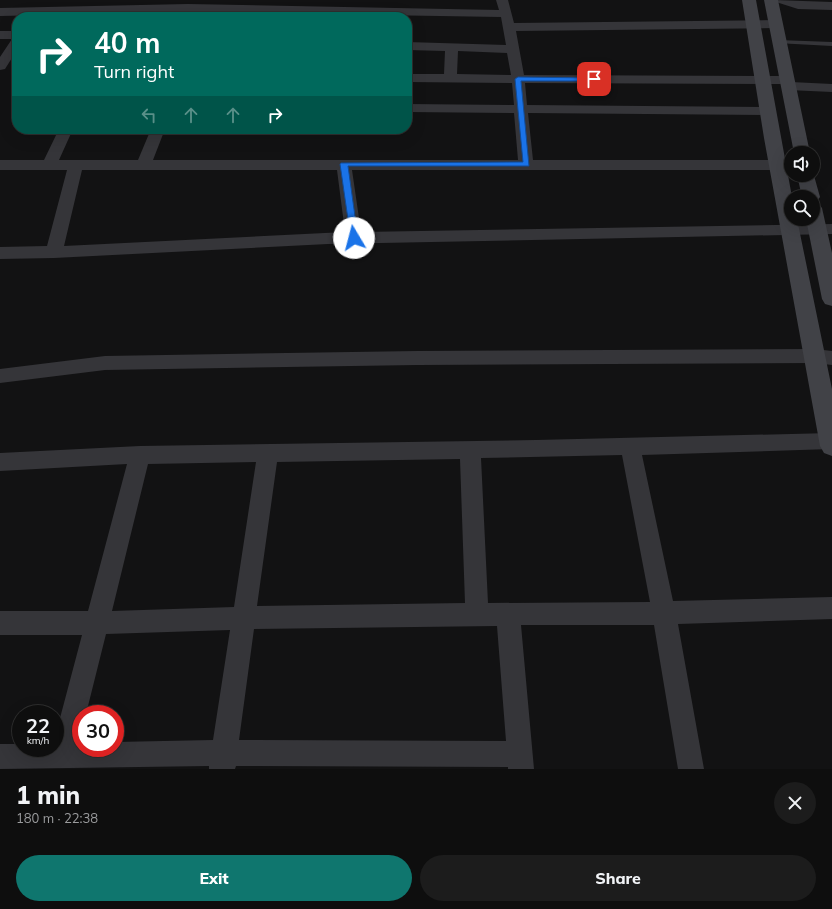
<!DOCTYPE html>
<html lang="en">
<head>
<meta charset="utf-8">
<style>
	body { margin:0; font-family:Mulish,sans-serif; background:#1c1c1c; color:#f1f3f6; height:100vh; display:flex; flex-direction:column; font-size:15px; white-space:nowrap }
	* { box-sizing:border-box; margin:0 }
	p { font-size:13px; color:#9b9c9e }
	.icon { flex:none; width:22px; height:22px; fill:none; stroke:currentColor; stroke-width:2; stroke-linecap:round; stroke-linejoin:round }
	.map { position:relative; height:769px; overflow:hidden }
	.details { display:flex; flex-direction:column; background:#0e0e0e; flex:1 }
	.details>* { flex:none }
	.top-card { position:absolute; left:12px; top:12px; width:400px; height:122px; border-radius:16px; box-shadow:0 4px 16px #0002,0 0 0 1px #2e2e2e; background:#00695c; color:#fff; overflow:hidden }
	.fabs { position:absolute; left:784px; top:146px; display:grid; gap:8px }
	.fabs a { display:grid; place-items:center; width:36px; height:36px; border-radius:50%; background:#0e0e0e; box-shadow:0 4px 16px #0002,0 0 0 1px #2e2e2e; font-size:20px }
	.speed { position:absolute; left:12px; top:705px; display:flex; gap:8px; font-size:20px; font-weight:700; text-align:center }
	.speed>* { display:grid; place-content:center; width:52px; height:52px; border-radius:50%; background:#0e0e0e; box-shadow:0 4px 16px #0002,0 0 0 1px #2e2e2e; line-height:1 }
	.speed small { font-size:10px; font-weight:400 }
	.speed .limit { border:6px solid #d22; background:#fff; color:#111 }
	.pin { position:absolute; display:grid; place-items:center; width:34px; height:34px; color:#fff; margin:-17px; border-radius:8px; box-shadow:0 2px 6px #0006 }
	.me { position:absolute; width:44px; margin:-22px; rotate:352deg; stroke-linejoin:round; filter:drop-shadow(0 0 3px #0008) }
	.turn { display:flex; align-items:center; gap:14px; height:84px; padding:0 16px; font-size:18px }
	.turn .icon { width:52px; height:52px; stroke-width:2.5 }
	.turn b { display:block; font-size:28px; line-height:34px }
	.lanes { display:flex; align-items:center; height:38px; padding:0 16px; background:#0003; justify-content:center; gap:20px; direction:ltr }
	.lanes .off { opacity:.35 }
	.round { display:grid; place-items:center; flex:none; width:42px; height:42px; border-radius:21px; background:#1c1c1c }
	.headline { display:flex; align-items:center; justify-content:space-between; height:68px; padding:0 16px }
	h1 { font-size:24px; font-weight:800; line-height:30px }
	.button { display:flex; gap:8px; margin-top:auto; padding:8px 16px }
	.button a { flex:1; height:46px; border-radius:24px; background:#0f766e; color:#fff; font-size:16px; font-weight:800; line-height:46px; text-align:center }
	.button a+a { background:#1c1c1c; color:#f1f3f6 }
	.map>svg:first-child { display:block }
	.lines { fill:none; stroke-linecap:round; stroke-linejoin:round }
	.lane { fill:#353539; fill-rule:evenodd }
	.street { fill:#353539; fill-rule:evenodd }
	.secondary { fill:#414247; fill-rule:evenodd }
	.route { fill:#1a73e8; stroke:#114b97 }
</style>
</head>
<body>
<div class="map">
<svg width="832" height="769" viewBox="0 0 832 769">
	<rect width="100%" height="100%" fill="#121213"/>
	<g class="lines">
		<!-- lane -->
		<path class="lane" d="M778 40 832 42V46L776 43 775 42Z"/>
		<!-- street -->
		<path class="street" d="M496 0H508L514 23 775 20 779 21 781 24 779 27 775 28 516 31 524 75 786 76 791 77 793 80 791 82 832 84V92L788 90 783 89 781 86 783 84 525 83 527 105 768 107 773 108 775 111 773 114 768 115 528 113 533 160H778L783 162 785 165 783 168 778 170H352L361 232 832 224V234L328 244 54 258 0 259V247L47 246 67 170H0V160H44L59 129H73L59 160H138L151 129H165L153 160H518L514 113 407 112V104L514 105 512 83 407 82V74H444L445 51 407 50V42L506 45 501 17 188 12 0 16V8L188 4 499 10ZM458 51 507 53 511 75 457 74ZM82 170H337L345 232 64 246Z
			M774 0 832 2V10L798 9 776 2Z
			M0 31H17V50L5 69 0 70V57L12 39H0Z
			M815 349 832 351V365L815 363 417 365 105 370 0 383V369L105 356 417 351Z
			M831 433V449L642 455 673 601 832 597V619L678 624 704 769H678L654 625H521L534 769H508V767L236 766 235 769H209V766L0 769V744H21V748H55V737L82 635H0V611H88L127 464 0 471V453L140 446 536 440ZM622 455 650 602 488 603 481 458ZM460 459 465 603 257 606 277 462ZM256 462 234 607 112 611 148 464ZM497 626 506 741 239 740 254 629ZM230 630 213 740 115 742V748H81V743H79L81 736V714H86L106 634Z"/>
		<!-- secondary -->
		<path class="secondary" d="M742 0H756L792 197H791V219H797L832 389V456L824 453 820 446 764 138Z
			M764 0H778L810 153H794Z
			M813 172 820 197 817 201 813 202 819 204 822 208 832 253V306L825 304 822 299 806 219H813V197H802L797 175H813Z"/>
	</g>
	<!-- route -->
	<path class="route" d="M518 77 594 78 597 79 594 81H521L529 166H348L358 238 357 240H351L340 164 341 163 523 162 515 79Z"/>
</svg>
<div class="fabs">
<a><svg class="icon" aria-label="sound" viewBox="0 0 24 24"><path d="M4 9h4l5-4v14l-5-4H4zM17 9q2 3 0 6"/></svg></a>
<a><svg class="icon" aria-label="search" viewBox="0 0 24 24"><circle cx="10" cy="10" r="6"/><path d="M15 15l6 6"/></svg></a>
</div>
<div class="speed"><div>22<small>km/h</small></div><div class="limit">30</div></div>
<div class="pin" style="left:594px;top:79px;background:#d93025"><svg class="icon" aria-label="arrive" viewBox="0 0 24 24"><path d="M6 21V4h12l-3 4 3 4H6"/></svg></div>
<svg class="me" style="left:354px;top:238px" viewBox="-20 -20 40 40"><circle r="19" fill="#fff"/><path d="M0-13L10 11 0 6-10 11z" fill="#1a73e8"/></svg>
<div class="top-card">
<div class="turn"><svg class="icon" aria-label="right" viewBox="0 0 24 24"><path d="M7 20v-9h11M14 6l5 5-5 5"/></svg><div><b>40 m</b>Turn right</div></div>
<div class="lanes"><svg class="icon off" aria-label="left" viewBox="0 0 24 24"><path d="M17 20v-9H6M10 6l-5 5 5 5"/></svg><svg class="icon off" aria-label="ahead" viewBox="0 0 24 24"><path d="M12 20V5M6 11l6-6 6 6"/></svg><svg class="icon off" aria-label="ahead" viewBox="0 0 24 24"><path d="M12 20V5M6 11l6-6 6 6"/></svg><svg class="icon" aria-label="right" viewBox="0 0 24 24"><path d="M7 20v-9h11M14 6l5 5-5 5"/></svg></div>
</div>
</div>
<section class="details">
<div class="headline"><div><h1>1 min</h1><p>180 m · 22:38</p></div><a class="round"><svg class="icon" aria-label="close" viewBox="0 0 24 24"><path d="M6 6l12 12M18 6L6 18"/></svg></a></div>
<div class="button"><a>Exit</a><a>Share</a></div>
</section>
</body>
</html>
